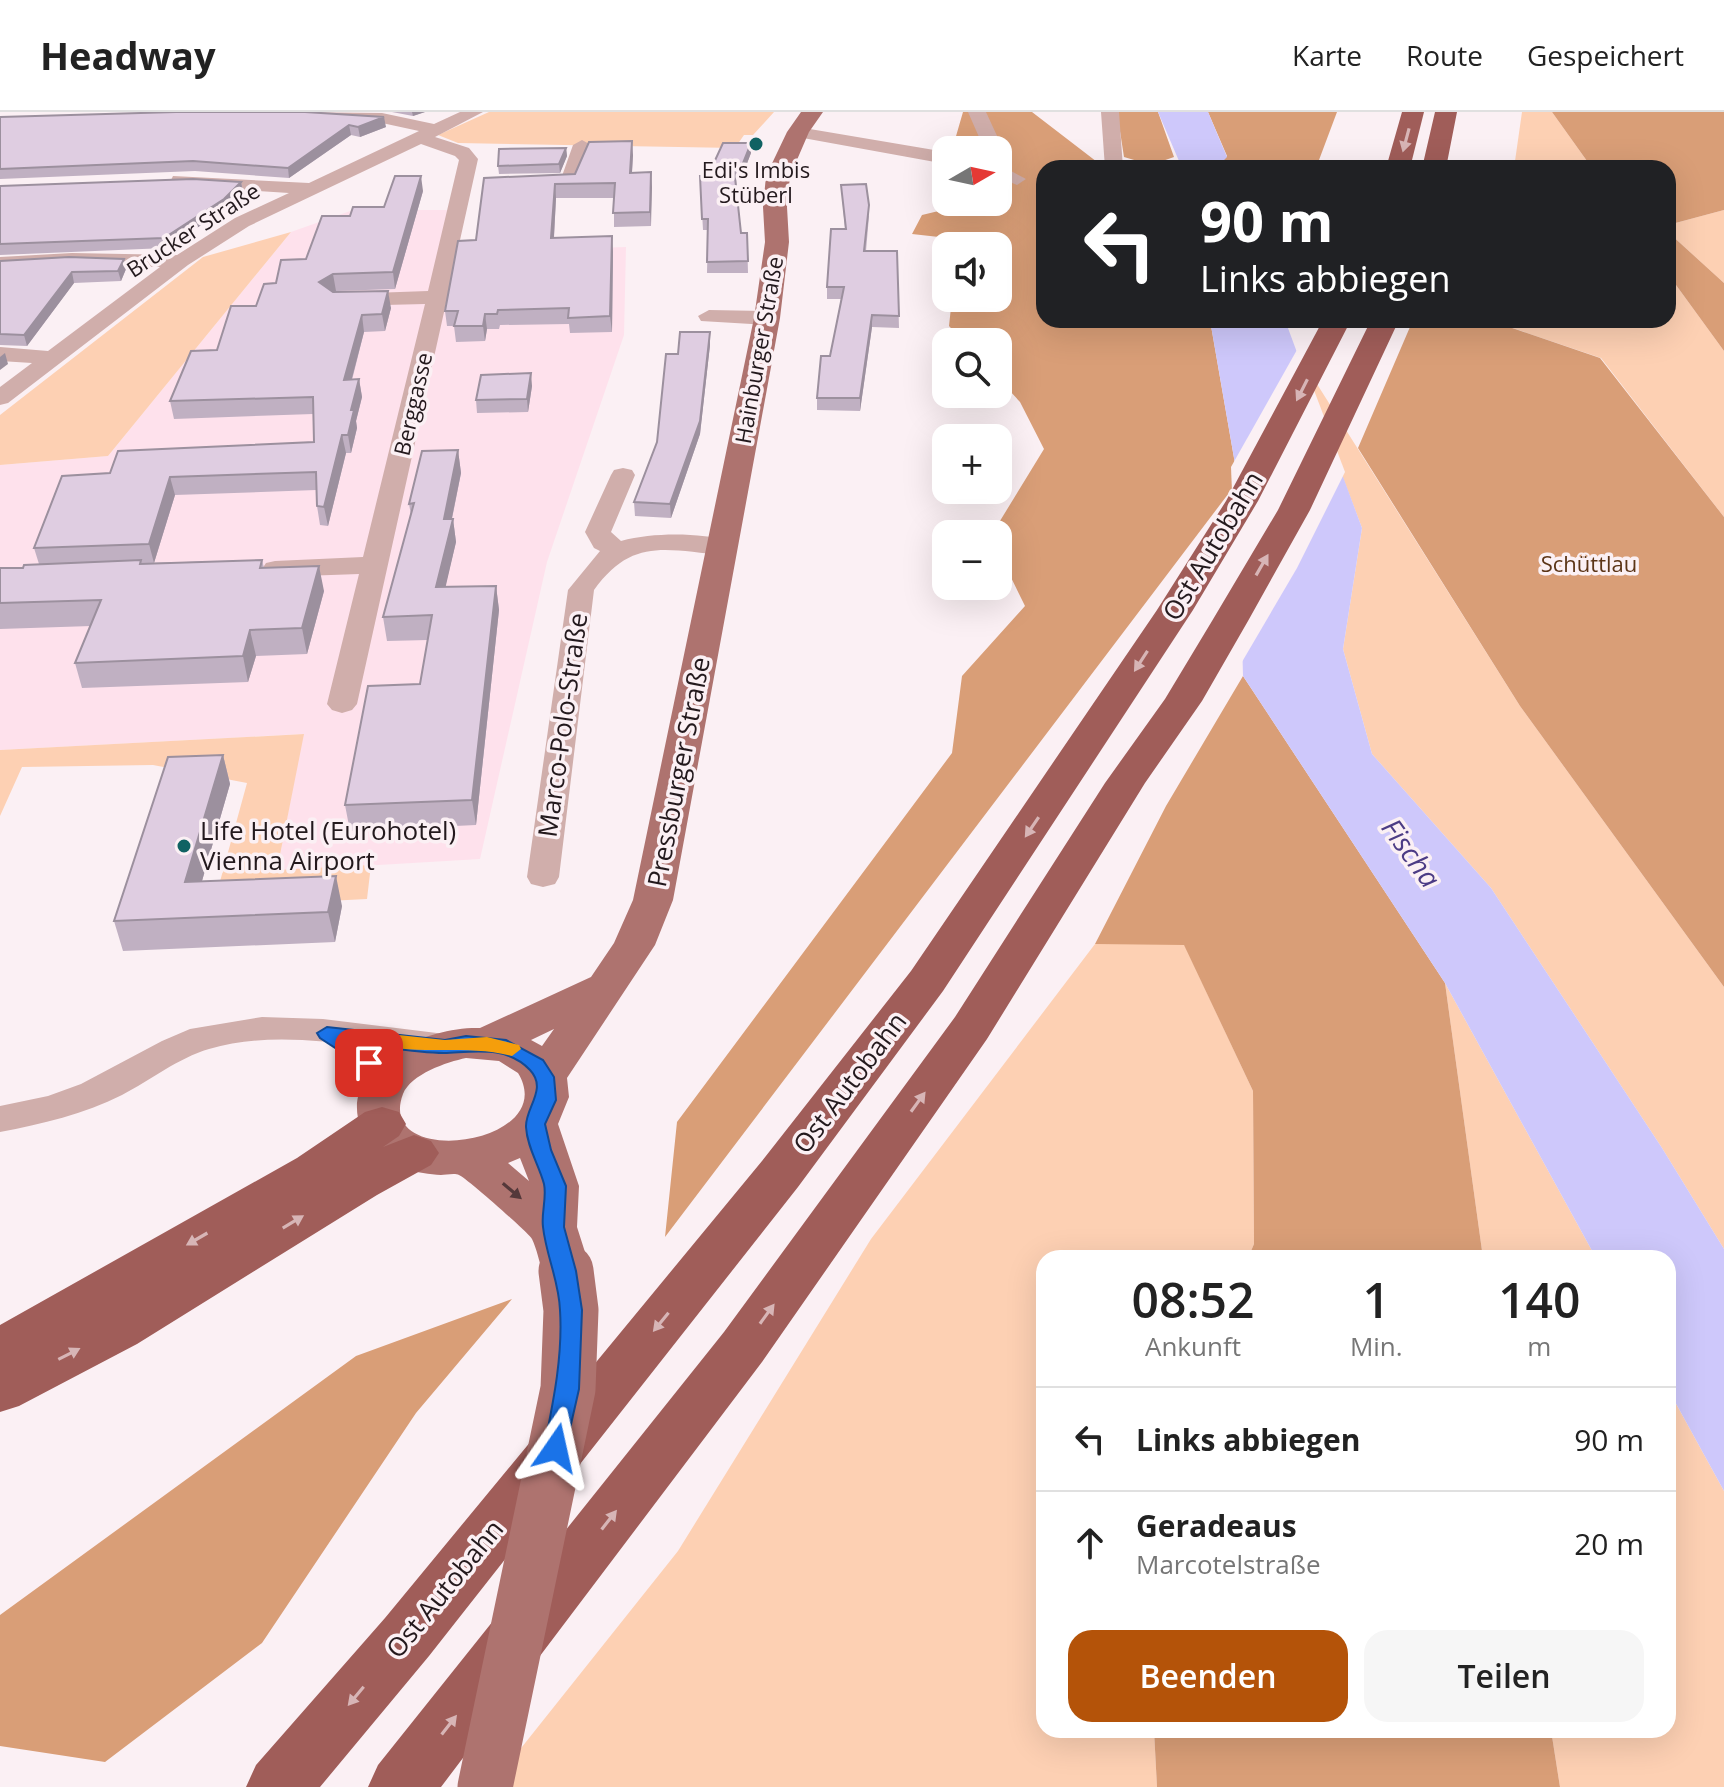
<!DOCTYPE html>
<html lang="de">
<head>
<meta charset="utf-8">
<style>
	body { margin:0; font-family:"Open Sans",sans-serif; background:#f6f6f6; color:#222; height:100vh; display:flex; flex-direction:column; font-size:30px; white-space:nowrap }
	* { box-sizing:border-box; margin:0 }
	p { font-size:26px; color:#767676 }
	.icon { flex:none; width:44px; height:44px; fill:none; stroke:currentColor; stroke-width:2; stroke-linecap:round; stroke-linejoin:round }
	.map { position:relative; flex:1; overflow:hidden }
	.details { position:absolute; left:1036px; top:1138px; width:640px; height:488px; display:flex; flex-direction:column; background:#fff; border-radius:24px; box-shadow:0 8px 32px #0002 }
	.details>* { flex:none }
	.top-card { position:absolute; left:1036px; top:48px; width:640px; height:168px; border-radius:24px; box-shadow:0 8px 32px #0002; background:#202124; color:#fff; overflow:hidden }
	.needle { width:52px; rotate:81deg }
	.buttons { position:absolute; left:932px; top:24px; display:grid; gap:16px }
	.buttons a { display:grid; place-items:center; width:80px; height:80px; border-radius:16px; background:#fff; box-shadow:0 8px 32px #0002; font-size:40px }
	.pin { position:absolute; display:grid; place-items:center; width:68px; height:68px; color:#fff; margin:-34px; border-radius:16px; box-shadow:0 4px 12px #0006 }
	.me { position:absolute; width:88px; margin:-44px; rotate:11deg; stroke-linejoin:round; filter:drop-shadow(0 0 6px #0008) }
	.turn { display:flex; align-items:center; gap:28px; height:168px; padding:0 32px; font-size:36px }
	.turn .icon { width:104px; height:104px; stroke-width:2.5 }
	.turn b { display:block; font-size:56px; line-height:68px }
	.eta { display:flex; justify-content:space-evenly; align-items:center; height:136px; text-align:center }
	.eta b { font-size:48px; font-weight:600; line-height:56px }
	.button { display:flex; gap:16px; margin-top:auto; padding:16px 32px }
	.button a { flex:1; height:92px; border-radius:24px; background:#b45309; color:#fff; font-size:32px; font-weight:600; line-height:92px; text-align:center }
	.button a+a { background:#f6f6f6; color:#222 }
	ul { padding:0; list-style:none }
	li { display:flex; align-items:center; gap:24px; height:104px; padding:0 32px; border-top:2px solid #e0e0e0 }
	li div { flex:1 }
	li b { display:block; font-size:30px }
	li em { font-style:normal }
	header { display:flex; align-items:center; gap:48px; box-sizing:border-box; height:112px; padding:0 40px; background:#fff; border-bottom:2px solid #e0e0e0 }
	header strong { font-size:38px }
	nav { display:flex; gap:44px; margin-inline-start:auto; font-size:28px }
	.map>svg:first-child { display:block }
	.built { fill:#fee1ec }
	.green { fill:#fdd0b3 }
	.forest { fill:#d99e77 }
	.water { fill:#cec8fb }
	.pier { fill:#fbf0f4 }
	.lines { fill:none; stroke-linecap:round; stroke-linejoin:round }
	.minor { fill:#d0aeab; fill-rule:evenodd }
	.major { fill:#ae736f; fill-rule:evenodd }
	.highway { fill:#a05d59; fill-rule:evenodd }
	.major-bridge { stroke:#ae736f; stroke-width:55 }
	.wall { fill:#c0b0c2 }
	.shaded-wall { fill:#9c909e }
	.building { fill:#dfcde1; stroke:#9c909e; stroke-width:2 }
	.oneway { fill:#d7b5b6 }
	.oneway2 { fill:#54383a }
	.route { fill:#1a73e8; stroke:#114b97; stroke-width:2 }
	.slow { fill:#f59e0b }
	.poi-dot { fill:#106263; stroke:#fbf0f4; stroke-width:3 }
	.labels { text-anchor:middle; stroke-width:7; stroke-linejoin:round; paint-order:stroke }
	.far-poi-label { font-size:22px; fill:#23191d; stroke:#fbf0f4 }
	.far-street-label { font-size:22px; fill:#23191d; stroke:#fbf0f4 }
	.far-park-label { font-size:22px; fill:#5c3517; stroke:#fbf0f4 }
	.street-label { font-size:26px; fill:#23191d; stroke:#fbf0f4 }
	.poi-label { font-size:26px; fill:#23191d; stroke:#fbf0f4; text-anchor:start }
	.water-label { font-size:28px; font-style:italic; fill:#4c3c85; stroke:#fbf0f4 }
</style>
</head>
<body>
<header>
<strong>Headway</strong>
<nav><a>Karte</a><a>Route</a><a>Gespeichert</a></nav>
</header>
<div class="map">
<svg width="1724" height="1675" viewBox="0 0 1724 1675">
	<rect width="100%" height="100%" fill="#fbf0f4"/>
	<!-- built -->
	<path class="built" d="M353 98H447L448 141 626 135 624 223 547 450 480 747 277 759 303 622 0 638V353L108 344 291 120Z"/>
	<!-- green -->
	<path class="green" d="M489 0H774L753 23H744L735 36 458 31 438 23Z
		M1522 0H1552L1592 56H1514Z
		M1724 98V171L1668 120V113Z
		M291 120 108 344 0 353V303L203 145Z
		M1668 162 1724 239V405L1601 246 1489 208H1668Z
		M1293 234 1520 594 1724 875V1137L1662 1036 1491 776 1372 642 1343 537 1362 416Z
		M304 622 277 758 371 753 367 787 213 795 247 671 153 653 22 655 0 704V638Z
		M1095 832H1184L1253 979 1254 1132 1248 1146H1044V1618H1154L1157 1675H490L678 1439 871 1127Z
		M1445 871 1596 1146H1483Z
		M1668 1277 1724 1379V1675H1560L1551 1618H1668Z"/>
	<!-- forest -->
	<path class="forest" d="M963 0H1032L1101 53V56H1044V208H1210L1238 369 665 1125 677 1010 952 641 962 564 1025 494 998 439V422H992L1044 337 1020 290 998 266V230H964L949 214 952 186H998V134H957V127L912 122 922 103 976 90H998V85L1005 83 998 38H952Z
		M1117 0H1158L1174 45 1151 53 1124 45Z
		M1208 0H1337L1316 56H1216L1227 44Z
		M1552 0H1724V98L1668 113V56H1592Z
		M1668 120 1724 171V239L1668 162Z
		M1413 208H1489L1600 246 1724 405V875L1520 594 1358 336Z
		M1243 564 1445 871 1483 1146H1248L1254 1132 1253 979 1184 833 1095 832 1166 694Z
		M512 1187 416 1301 262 1531 105 1650 0 1634V1503L356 1244Z
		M1154 1618H1551L1560 1675H1157Z"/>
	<!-- water -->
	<path class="water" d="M1158 0H1208L1227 45 1216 56H1169L1179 49Z
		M1210 208H1285L1362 416 1343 537 1372 642 1491 776 1662 1036 1724 1137V1379L1668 1277V1146H1596L1445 871 1243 564 1238 369Z"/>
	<!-- pier -->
	<path class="pier" d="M1298 236 1345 360 1297 456 1239 555 1231 355Z"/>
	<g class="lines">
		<!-- minor -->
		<path class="minor" d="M275 0 382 1 434 12 460 0H483L435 25 469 36 478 47 357 592 352 598 342 601 332 598 327 592 359 462 275 465 266 463 262 457 266 451 275 449 363 445 425 192 344 194 333 188 344 182 428 179 459 48 455 44 421 32 249 114 188 153 8 291 0 293V275L32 251 0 249V235L48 239 160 155 72 153 0 157V145L72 141 177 143 235 106 289 81 180 74 171 68 173 64 309 71 419 19 382 11 284 5Z
			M968 0H986L998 26 987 38H967L979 25Z
			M1101 0H1119L1123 56H1105Z
			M798 15 946 40V52L792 24 789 20 792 16Z
			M582 28 591 33 576 73 525 74 522 70 525 66 562 64 573 33Z
			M998 52 1026 67 1017 73 998 65Z
			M709 198 767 199 778 206 767 213 701 209 698 204Z
			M623 356 632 358 635 363 611 420 621 429C656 420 698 421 733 429L737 435 733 441 724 443C666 438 632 425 594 478L559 765 555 772 543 775 531 772 527 765 568 478 600 439 594 436 585 420 611 363 614 358Z
			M262 905 323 907 445 922 458 925 463 934 458 943 445 946C370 937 283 915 209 937 178 946 151 968 122 983 84 1002 42 1012 0 1020V994L48 984 81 972 162 929 190 917Z"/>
		<!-- major -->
		<path class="major" d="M801 0H823L809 20 790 64 787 95 789 130 780 206 673 788 655 833 567 966 569 985 558 1012 579 1074 577 1115 591 1159 584 1172 566 1178 548 1172C540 1158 539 1142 532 1127 530 1122 464 1064 459 1063 455 1061 445 1063 441 1063 419 1062 388 1055 374 1038 317 966 416 914 480 916L591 865 614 831 633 788 754 206 765 130 763 95 766 64 787 20ZM554 917 542 934 531 928ZM466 946 499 949 518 961C562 1033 374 1059 403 982 411 962 447 950 466 946ZM520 1046 529 1069 508 1051Z"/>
		<!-- highway -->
		<path class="highway" d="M1402 0H1424L1410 56H1386Z
			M1435 0H1457L1446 56H1422Z
			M1323 208H1351L1258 389 1193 498 943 879 798 1075 429 1544 320 1675H246L256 1653 385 1506 762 1049 911 859 1157 498 1226 389Z
			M1371 208H1399L1310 398 1248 509 1202 589 1145 671 987 927 762 1250 441 1675H368L378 1653 724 1220 955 905 1105 671 1165 587 1212 509 1278 398Z
			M382 995 399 1000 406 1012 399 1024 383 1035 414 1023 431 1029 439 1041 431 1053 377 1083 137 1232 19 1294 0 1300V1213L297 1046 365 1000Z"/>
		<!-- major-bridge -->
		<path class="major-bridge" d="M485 1675 568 1277 571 1198 566 1159"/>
	</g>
	<!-- wall -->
	<path class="wall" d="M176 0 386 15 360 25 351 23 289 66 195 59 0 67V5Z
		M392 0H425L413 4Z
		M751 31V41L741 67H736L741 121H747L748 161H707L708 118H703L700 64H705L712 55Z
		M566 36 567 44 560 61 499 62 498 54Z
		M633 43 632 61 651 60V114L614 115V86H556L554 126 613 139 612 220 570 221 569 212 500 213 499 217H487L485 229 456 230 454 214H447L445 199 476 128 484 66 575 62Z
		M241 70 243 80 226 97 166 136 0 143V74Z
		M841 73 869 104 866 139H897L899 216 872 215 860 299 817 298V286L830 244 841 187H827V175L845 117Z
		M423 79 395 177 336 179 334 180 391 196 385 219 364 220 352 268 359 267 362 285 356 309 357 316 351 341H346L328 414 320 413 317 394 316 378 175 383 154 451H142L262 448 264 456 324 479 307 542 256 544 248 570 82 576 75 551 91 514 0 517V456H23L39 452 34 436 110 361 314 330 313 302 174 307 170 289 276 171 306 147 350 104 384 95Z
		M0 149 126 157 121 169 74 171 27 234 0 233Z
		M710 233 700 322 671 406 635 404 634 390 657 330 678 242Z
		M532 274 528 300 477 301 476 288Z
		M458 338 461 361 452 407H453L456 430 445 475 496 474 499 498 476 713 350 719 345 693 420 572 428 528 387 529 383 505 411 403 409 392Z
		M223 643 230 672 202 769 342 794 335 830 123 839 114 809Z"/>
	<!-- shaded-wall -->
	<path class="shaded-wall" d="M412 0H425L413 4Z
		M384 5 386 15 360 25 358 15Z
		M349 13 351 23 289 66 288 56Z
		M632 29 633 43 631 75 630 61Z
		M751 31V41L741 67V56Z
		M566 36 567 44 560 61 559 52Z
		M651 60 652 75 651 114 650 100Z
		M421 64 423 79 395 177 393 160Z
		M241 70 243 80 226 97 166 136 164 126Z
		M555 72 556 86 553 141 551 126Z
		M612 124 613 139 612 220 610 204Z
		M124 147 126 157 121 169 118 159Z
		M72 160 74 171 27 234 24 223Z
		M333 162 336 179 322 187 319 170Z
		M388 179 391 196 385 219 382 202Z
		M485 202 487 217 485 229 483 214Z
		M362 203 364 220 347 285 344 268Z
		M872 203V215L860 299V286Z
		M710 220V233L700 322 671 406 670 392Z
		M5 241 8 252 0 258V245Z
		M531 261 532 274 528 300 527 287Z
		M359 267 362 285 356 309 357 316 351 341 348 323 351 298Z
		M342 323 346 341 328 414 324 395Z
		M458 338 461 361 447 430 453 407 456 430 440 499 436 475 444 407Z
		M170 365 175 383 154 451 149 432Z
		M319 454 324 479 307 542 302 516Z
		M496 474 499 498 476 713 472 688Z
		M250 518 256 544 248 570 243 544Z
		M223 643 230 672 193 800 185 770Z
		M336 764 342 794 335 830 328 800Z"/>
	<!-- building -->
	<path class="building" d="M176 0H305L384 5 358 15 349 13 288 56 193 49 0 57V5Z
		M632 29 630 61 651 60 650 100 613 101 615 71 555 72 551 126 612 124 610 204 568 206 569 196 498 198 497 202H485L483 214H454L458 199H445L458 129 476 128 484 66 575 62 589 30Z
		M723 31H751L741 56H734L741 121H747L748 149 707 150 708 107H702L700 64H705L704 55H712Z
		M566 36 559 52 498 54 499 37Z
		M395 64H421L393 160 333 162 319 170 333 180 388 179 382 202 362 203 344 268 359 267 351 298H354L348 323H342L324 395 317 394 316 360 170 365 149 432 34 436 62 364 110 361 118 339 314 330 313 285 170 289 191 239 217 238 231 194H256L264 172 276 171 281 148 306 147 322 104H350L353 95H384Z
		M193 67 241 70 224 87 164 126 0 132V74Z
		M866 72 869 93 864 139H897L899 204 872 203 860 286H817L821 244H830L844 175H827L831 117H846L841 73Z
		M69 145 124 147 118 159 72 160 24 223 0 222V149Z
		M680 220H710L700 309 670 392 634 390 657 330 666 242H678Z
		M531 261 527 287 476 288 481 263Z
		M458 338 444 407H453L436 475 496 474 472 688 345 693 368 574 420 572 432 503 383 505 414 391 409 392 422 339Z
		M141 448 140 452 262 448 260 456 319 454 302 516 250 518 243 544 75 551 101 488 0 491V456H23L24 453Z
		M223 643 185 770 336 764 328 800 114 809 168 645Z"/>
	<!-- one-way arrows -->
	<defs><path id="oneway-solid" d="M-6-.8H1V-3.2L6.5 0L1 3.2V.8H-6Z" transform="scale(2)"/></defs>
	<g class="oneway">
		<use href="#oneway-solid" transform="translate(1406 28) rotate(105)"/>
		<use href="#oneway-solid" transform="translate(1302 278) rotate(117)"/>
		<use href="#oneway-solid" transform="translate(1262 453) rotate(-60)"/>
		<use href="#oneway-solid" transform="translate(1141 549) rotate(123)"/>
		<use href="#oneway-solid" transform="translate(1032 715) rotate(124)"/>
		<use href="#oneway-solid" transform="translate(918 990) rotate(-54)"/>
		<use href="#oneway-solid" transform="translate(293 1110) rotate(-31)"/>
		<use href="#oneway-solid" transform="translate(197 1127) rotate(150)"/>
		<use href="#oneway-solid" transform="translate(767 1202) rotate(-54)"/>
		<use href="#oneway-solid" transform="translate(661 1210) rotate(129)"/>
		<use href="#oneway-solid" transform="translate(69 1242) rotate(-27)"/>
		<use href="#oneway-solid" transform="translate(609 1408) rotate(-52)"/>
		<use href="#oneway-solid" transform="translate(356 1584) rotate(130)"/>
		<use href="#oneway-solid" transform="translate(449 1613) rotate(-52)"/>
	</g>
	<use class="oneway2" href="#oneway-solid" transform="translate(512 1079) rotate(40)"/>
	<!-- route -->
	<path class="route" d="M327 915 445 928 466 924 506 928 543 948 554 965 556 988 545 1012 551 1038 566 1074 564 1115 576 1159 582 1198 579 1277 564 1343 556 1346 547 1343 544 1336C553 1291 563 1244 560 1198 559 1169 546 1143 543 1115 541 1101 547 1086 544 1072 539 1053 527 1035 526 1015 525 996 548 977 530 958 506 933 474 940 444 941 414 941 383 934 353 931L379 951 369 958 320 926 317 921Z"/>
	<!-- slow -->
	<path class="slow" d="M380 921 445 928 487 925 519 933 521 937 512 944C467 932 419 944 374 932L371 927Z"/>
	<!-- markers -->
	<g class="poi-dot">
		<circle cx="756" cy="32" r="8"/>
		<circle cx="184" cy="734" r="8"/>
	</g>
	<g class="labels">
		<!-- far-poi labels -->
		<g class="far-poi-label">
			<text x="756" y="66">Edi's Imbis<tspan x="756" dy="25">Stüberl</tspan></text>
		</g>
		<!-- far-street labels -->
		<g class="far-street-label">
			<text transform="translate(193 118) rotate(-33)" y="8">Brucker Straße</text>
			<text transform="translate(759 238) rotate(-80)" y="8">Hainburger Straße</text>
			<text transform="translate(413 292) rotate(-77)" y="8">Berggasse</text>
		</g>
		<!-- far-park labels -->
		<g class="far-park-label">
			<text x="1589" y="460">Schüttlau</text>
		</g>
		<!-- street labels -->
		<g class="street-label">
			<text transform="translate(1213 434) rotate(-59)" y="9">Ost Autobahn</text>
			<text transform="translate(563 613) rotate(-82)" y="9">Marco-Polo-Straße</text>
			<text transform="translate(679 660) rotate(-79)" y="9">Pressburger Straße</text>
			<text transform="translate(850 971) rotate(-53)" y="9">Ost Autobahn</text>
			<text transform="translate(445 1477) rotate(-51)" y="9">Ost Autobahn</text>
		</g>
		<!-- poi labels -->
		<g class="poi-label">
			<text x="200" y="728">Life Hotel (Eurohotel)<tspan x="200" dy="30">Vienna Airport</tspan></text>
		</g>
		<!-- water labels -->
		<g class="water-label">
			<text transform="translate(1411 741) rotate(54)" y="10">Fischa</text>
		</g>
	</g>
</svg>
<div class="buttons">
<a><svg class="needle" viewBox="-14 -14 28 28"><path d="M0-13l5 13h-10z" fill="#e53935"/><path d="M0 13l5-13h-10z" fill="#767676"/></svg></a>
<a><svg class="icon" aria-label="sound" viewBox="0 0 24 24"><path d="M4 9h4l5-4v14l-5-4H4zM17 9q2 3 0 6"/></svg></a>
<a><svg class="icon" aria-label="search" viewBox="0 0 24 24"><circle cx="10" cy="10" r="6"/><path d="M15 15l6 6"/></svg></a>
<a>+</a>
<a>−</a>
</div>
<div class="pin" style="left:369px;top:951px;background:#d93025"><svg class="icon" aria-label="arrive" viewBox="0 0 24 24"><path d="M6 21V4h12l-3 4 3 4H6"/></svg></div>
<svg class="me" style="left:556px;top:1336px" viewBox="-20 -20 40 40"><path d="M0-17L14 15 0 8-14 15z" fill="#1a73e8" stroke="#fff" stroke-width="4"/></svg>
<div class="top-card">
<div class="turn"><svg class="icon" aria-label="left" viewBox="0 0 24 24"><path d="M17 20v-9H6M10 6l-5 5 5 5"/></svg><div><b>90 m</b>Links abbiegen</div></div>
</div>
<section class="details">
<div class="eta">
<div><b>08:52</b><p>Ankunft</p></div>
<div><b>1</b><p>Min.</p></div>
<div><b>140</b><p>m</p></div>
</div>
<ul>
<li><svg class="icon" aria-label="left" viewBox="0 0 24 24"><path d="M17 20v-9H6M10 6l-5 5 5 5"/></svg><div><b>Links abbiegen</b></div><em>90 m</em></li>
<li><svg class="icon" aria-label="ahead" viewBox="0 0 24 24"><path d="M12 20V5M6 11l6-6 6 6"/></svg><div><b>Geradeaus</b><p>Marcotelstraße</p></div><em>20 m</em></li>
</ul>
<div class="button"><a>Beenden</a><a>Teilen</a></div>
</section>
</div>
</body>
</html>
